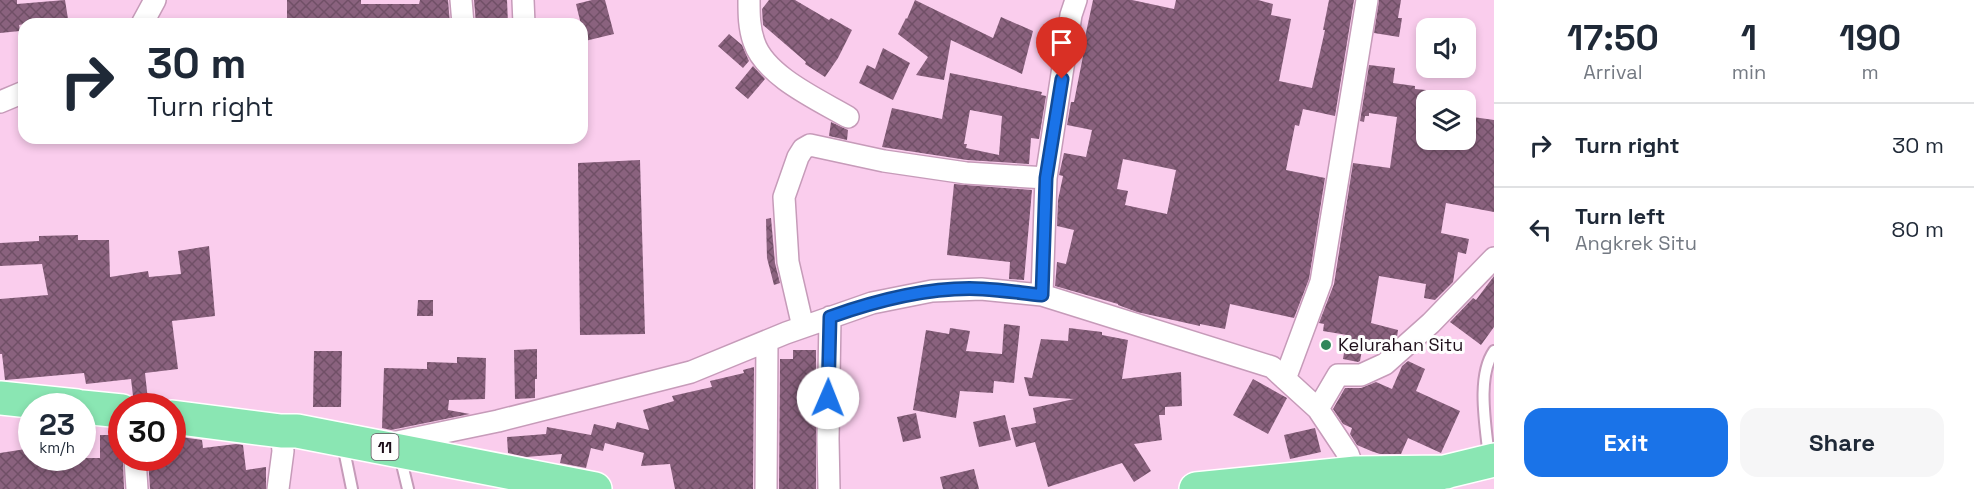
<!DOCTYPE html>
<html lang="en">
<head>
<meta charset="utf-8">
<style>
	body { margin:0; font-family:"Space Grotesk",sans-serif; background:#f6f6f7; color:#1f2937; height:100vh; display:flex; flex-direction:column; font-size:22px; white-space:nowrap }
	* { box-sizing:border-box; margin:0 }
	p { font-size:20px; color:#747a83 }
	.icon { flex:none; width:33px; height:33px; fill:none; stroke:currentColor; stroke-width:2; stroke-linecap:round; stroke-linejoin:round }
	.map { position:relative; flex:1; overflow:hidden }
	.details { display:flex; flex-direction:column; background:#fff; width:480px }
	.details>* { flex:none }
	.hud { position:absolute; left:18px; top:18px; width:570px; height:126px; border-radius:18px; box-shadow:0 3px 9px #0003; background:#fff; color:#1f2937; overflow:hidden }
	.buttons { position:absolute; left:1416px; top:18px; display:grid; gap:12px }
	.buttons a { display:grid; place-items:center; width:60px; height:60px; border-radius:12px; background:#fff; box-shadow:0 3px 9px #0003; font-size:30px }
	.speed { position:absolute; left:18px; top:393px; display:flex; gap:12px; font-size:30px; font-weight:700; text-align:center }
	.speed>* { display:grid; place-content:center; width:78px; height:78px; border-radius:50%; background:#fff; box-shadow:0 3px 9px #0003; line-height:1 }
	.speed small { font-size:15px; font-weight:400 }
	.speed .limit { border:9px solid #d22; background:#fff; color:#111 }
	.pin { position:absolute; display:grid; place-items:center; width:51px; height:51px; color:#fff; margin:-62px -26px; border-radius:50% 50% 50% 0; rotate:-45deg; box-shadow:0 0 6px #0007 }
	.pin .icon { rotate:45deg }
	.me { position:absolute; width:66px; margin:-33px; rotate:1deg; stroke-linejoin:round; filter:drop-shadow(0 0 4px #0008) }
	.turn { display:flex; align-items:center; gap:21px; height:126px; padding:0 30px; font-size:27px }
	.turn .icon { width:78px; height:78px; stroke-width:2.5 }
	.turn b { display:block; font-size:42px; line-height:51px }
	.eta { display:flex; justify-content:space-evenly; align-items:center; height:102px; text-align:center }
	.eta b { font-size:36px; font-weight:700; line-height:42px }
	.cta { display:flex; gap:12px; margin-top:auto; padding:12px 30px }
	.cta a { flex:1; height:69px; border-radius:18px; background:#1a73e8; color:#fff; font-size:24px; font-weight:700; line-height:69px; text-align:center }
	.cta a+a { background:#f6f6f7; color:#1f2937 }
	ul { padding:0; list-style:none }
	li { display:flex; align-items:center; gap:18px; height:84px; padding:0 30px; border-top:2px solid #e0e1e3 }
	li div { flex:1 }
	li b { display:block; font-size:22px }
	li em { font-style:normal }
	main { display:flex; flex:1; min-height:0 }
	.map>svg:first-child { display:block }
	.building { fill:url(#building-cross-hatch); fill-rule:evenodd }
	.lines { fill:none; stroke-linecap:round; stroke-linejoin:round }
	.service-casing { stroke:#c69bb9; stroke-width:14 }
	.minor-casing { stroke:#c69bb9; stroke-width:24 }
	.trunk-casing { stroke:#fff; stroke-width:36 }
	.service { stroke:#fff; stroke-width:10 }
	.minor { stroke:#fff; stroke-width:21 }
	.trunk { stroke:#8ae6b3; stroke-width:33 }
	.route-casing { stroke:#114b97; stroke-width:15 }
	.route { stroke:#1a73e8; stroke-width:10 }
	.poi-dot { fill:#30865a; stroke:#fefefe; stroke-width:2 }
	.labels { text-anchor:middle; stroke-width:6; stroke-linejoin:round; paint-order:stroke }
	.shield { fill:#fefefe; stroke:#60555d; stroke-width:1.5 }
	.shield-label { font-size:16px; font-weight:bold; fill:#1c0d18 }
	.poi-label { font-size:18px; fill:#1c0d18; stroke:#fefefe; text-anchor:start }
</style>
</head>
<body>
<main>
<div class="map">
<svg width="1494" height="489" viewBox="0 0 1494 489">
	<defs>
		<pattern id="building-cross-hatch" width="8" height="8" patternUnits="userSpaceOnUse" patternTransform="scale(1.5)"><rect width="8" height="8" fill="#8a627e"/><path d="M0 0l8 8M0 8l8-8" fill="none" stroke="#704f66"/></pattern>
	</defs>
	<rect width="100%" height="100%" fill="#facded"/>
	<!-- building -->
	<path class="building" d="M0 0H17V4L65 0 68 19 41 22V24H24L19 25 20 31 0 33Z
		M287 0H361V4H419L420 0H448L450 24H287Z
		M474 0H507L508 24H476Z
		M592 0H605L614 34 585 41 576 4Z
		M769 0H795L829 20 831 18 852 30 838 58 825 77 805 64 806 62 763 25 762 9Z
		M915 0 993 38 1001 17 1033 31 1022 74 951 40 944 80 916 75 928 57 898 34 906 18 907 19Z
		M1093 0H1132L1174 9 1176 0H1258L1273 4 1271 15 1291 19 1279 81 1312 88 1325 30H1323L1329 0H1354L1335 116 1303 109 1299 126 1295 125 1286 170 1325 178 1309 279 1294 318 1230 304 1225 329 1200 324V326L1137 312 1118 305V304L1055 286 1057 262 1066 264 1074 230 1057 226 1058 200 1063 176 1059 175 1064 153 1086 157 1092 130 1067 125 1071 102H1074L1083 56H1081ZM1123 159 1176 170 1167 214 1125 205 1128 191 1117 189Z
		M1379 0H1401L1398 18H1402L1399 37 1374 33Z
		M729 34 742 45 749 61 743 68 718 46Z
		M883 48 910 63 893 100 859 83 867 65 875 69Z
		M1369 65 1395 68 1393 83 1415 86V89L1426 90V140H1466V116L1494 120V212L1446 203 1441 233 1469 239 1466 254 1458 252 1453 282 1435 300 1424 298 1426 284 1379 276 1371 323 1398 330 1397 337 1382 349 1363 344 1360 361 1358 362 1343 359 1347 335 1323 331 1324 324 1319 323 1334 284 1353 163 1390 168 1397 117 1369 113V116H1365L1364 122 1360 121Z
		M753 66 765 79 748 99 735 88Z
		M950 73 1042 92 1041 95 1046 96 1039 139 1031 138 1029 164 967 160 882 147 892 108 942 119ZM970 110 1002 116 999 155 966 148 967 144H964Z
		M831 122 848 130 847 140 829 136Z
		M640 160 645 334 580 335 578 163Z
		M954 184 1032 190 1024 280 1009 279 1010 262 947 255Z
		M771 218 775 263 780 283 774 285 767 258 766 219Z
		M78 235V240H109L110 277 148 271 149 277 181 274 178 251 209 246 215 316 172 321 178 369 145 373 148 400 137 401 133 396 131 379 86 384 84 373 5 380 2 354H0V299L48 295 42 264 0 266V243L39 241V236Z
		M1494 276V327L1481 345 1450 322 1473 298 1476 300Z
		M418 300H433V316H417Z
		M1004 324 1020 326 1014 383 994 381 993 393 960 391 956 418 913 410 926 330 949 334 950 328 970 331 966 351 1002 354Z
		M1069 328 1102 332V335L1128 340 1122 379 1181 372 1182 406 1165 407V415H1159L1162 440 1134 444 1151 471 1134 482 1122 463 1048 487 1035 442 1016 447 1011 428 1036 423 1033 408 1074 399 1029 396 1024 377 1032 378 1041 339 1068 341Z
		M537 349V379H535V398L515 399 514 350Z
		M793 350H816V489H779L780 359H793Z
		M314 351H342L341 407H313Z
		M457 357 486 358 485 399 449 400 448 410 470 414 391 430 382 428 384 368 427 369V362L457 363Z
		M1408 361 1425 369 1416 391 1460 411 1441 453 1408 438 1401 454H1380L1371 451 1357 445 1350 434 1352 428 1343 424 1333 409 1345 388H1361L1376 382 1392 389 1402 366Z
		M754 367 753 489H675L670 464 641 466 644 453 605 443 603 451 591 448 586 468 560 463 562 454 526 457 508 453 507 437 546 434 547 427 591 435 594 424 615 429 617 422 649 430 643 410 674 401 672 396 712 387 710 381 744 373 743 370Z
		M1253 379 1287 398 1268 434 1233 415Z
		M916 413 921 438 903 442 897 417Z
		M1005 415 1011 440 979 447 973 422Z
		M1315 428 1321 452 1290 459 1284 435Z
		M100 435H122L124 489H0V453L32 448V458H100Z
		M181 437 202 440 203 448 236 444 243 445 246 470 266 467V489H150L148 458H172V440L181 439Z
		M974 469 979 489H943L940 477Z"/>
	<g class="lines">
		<defs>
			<path id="service" d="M343 445 352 489
				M400 456 408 489
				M1489 458C1486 427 1476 377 1494 351"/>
			<path id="minor" d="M461 0 463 24
				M523 0 524 24
				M749 0C749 14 749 28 754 42 765 76 819 100 848 117
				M142 24 155 0
				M0 102 24 92
				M1042 295 1046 178 1071 15 1076 0
				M803 327 788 262 784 197 798 157 803 149 810 145 884 161 966 173 1046 178
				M1285 379 1321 282 1367 0
				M1318 409 1338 375H1361L1385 364 1431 323 1494 258
				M392 443 498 421 691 372 786 333 872 303 932 291 981 289 1042 295 1272 367 1318 409 1348 454 1359 483
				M135 458 137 489
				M278 489 283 451 281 431
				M766 489 767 341
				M829 489 828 439 830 317"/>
			<path id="trunk" d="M0 398 77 406
				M82 407 122 411
				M172 417 281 431H297L595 489
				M1424 477 1494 460
				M1196 489 1356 473 1446 472"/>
		</defs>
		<!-- service casing -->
		<use href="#service" class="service-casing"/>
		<!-- minor casing -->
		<use href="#minor" class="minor-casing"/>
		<!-- trunk casing -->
		<use href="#trunk" class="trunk-casing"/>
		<!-- service -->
		<use href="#service" class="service"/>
		<!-- minor -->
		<use href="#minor" class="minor"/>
		<!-- trunk -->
		<use href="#trunk" class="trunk"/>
	</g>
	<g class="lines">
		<defs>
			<path id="route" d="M828 398 830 317C878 300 931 286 983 289 1002 290 1022 293 1042 295L1046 178 1062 79"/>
		</defs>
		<!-- route casing -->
		<use href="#route" class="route-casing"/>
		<!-- route -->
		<use href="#route" class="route"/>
	</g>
	<!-- markers -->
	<circle class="poi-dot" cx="1326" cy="345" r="6"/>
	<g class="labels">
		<!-- shield labels -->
		<rect class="shield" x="371.5" y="434" width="27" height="26" rx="4.5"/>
		<g class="shield-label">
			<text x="385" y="453">11</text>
		</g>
		<!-- poi labels -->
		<g class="poi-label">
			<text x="1338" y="351">Kelurahan Situ</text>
		</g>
	</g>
</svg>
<div class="buttons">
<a><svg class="icon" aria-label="sound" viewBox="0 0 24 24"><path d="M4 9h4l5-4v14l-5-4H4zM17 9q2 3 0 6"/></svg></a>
<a><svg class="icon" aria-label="layers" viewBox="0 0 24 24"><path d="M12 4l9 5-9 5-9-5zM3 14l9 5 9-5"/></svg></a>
</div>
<div class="speed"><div>23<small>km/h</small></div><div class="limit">30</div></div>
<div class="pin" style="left:1062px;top:79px;background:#d93025"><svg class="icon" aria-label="arrive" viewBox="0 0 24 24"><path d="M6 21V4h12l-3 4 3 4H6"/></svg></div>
<svg class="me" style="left:828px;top:398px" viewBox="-20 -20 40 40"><circle r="19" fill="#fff"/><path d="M0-13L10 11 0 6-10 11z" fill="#1a73e8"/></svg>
<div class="hud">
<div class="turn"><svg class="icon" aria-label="right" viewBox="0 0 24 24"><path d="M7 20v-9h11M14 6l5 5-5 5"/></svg><div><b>30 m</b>Turn right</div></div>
</div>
</div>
<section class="details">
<div class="eta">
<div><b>17:50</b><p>Arrival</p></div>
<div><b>1</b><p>min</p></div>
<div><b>190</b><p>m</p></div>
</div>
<ul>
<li><svg class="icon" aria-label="right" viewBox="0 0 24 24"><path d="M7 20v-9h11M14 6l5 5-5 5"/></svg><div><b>Turn right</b></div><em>30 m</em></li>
<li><svg class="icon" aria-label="left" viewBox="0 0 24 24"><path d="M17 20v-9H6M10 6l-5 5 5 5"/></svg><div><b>Turn left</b><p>Angkrek Situ</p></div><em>80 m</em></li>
</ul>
<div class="cta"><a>Exit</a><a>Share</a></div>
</section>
</main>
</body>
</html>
